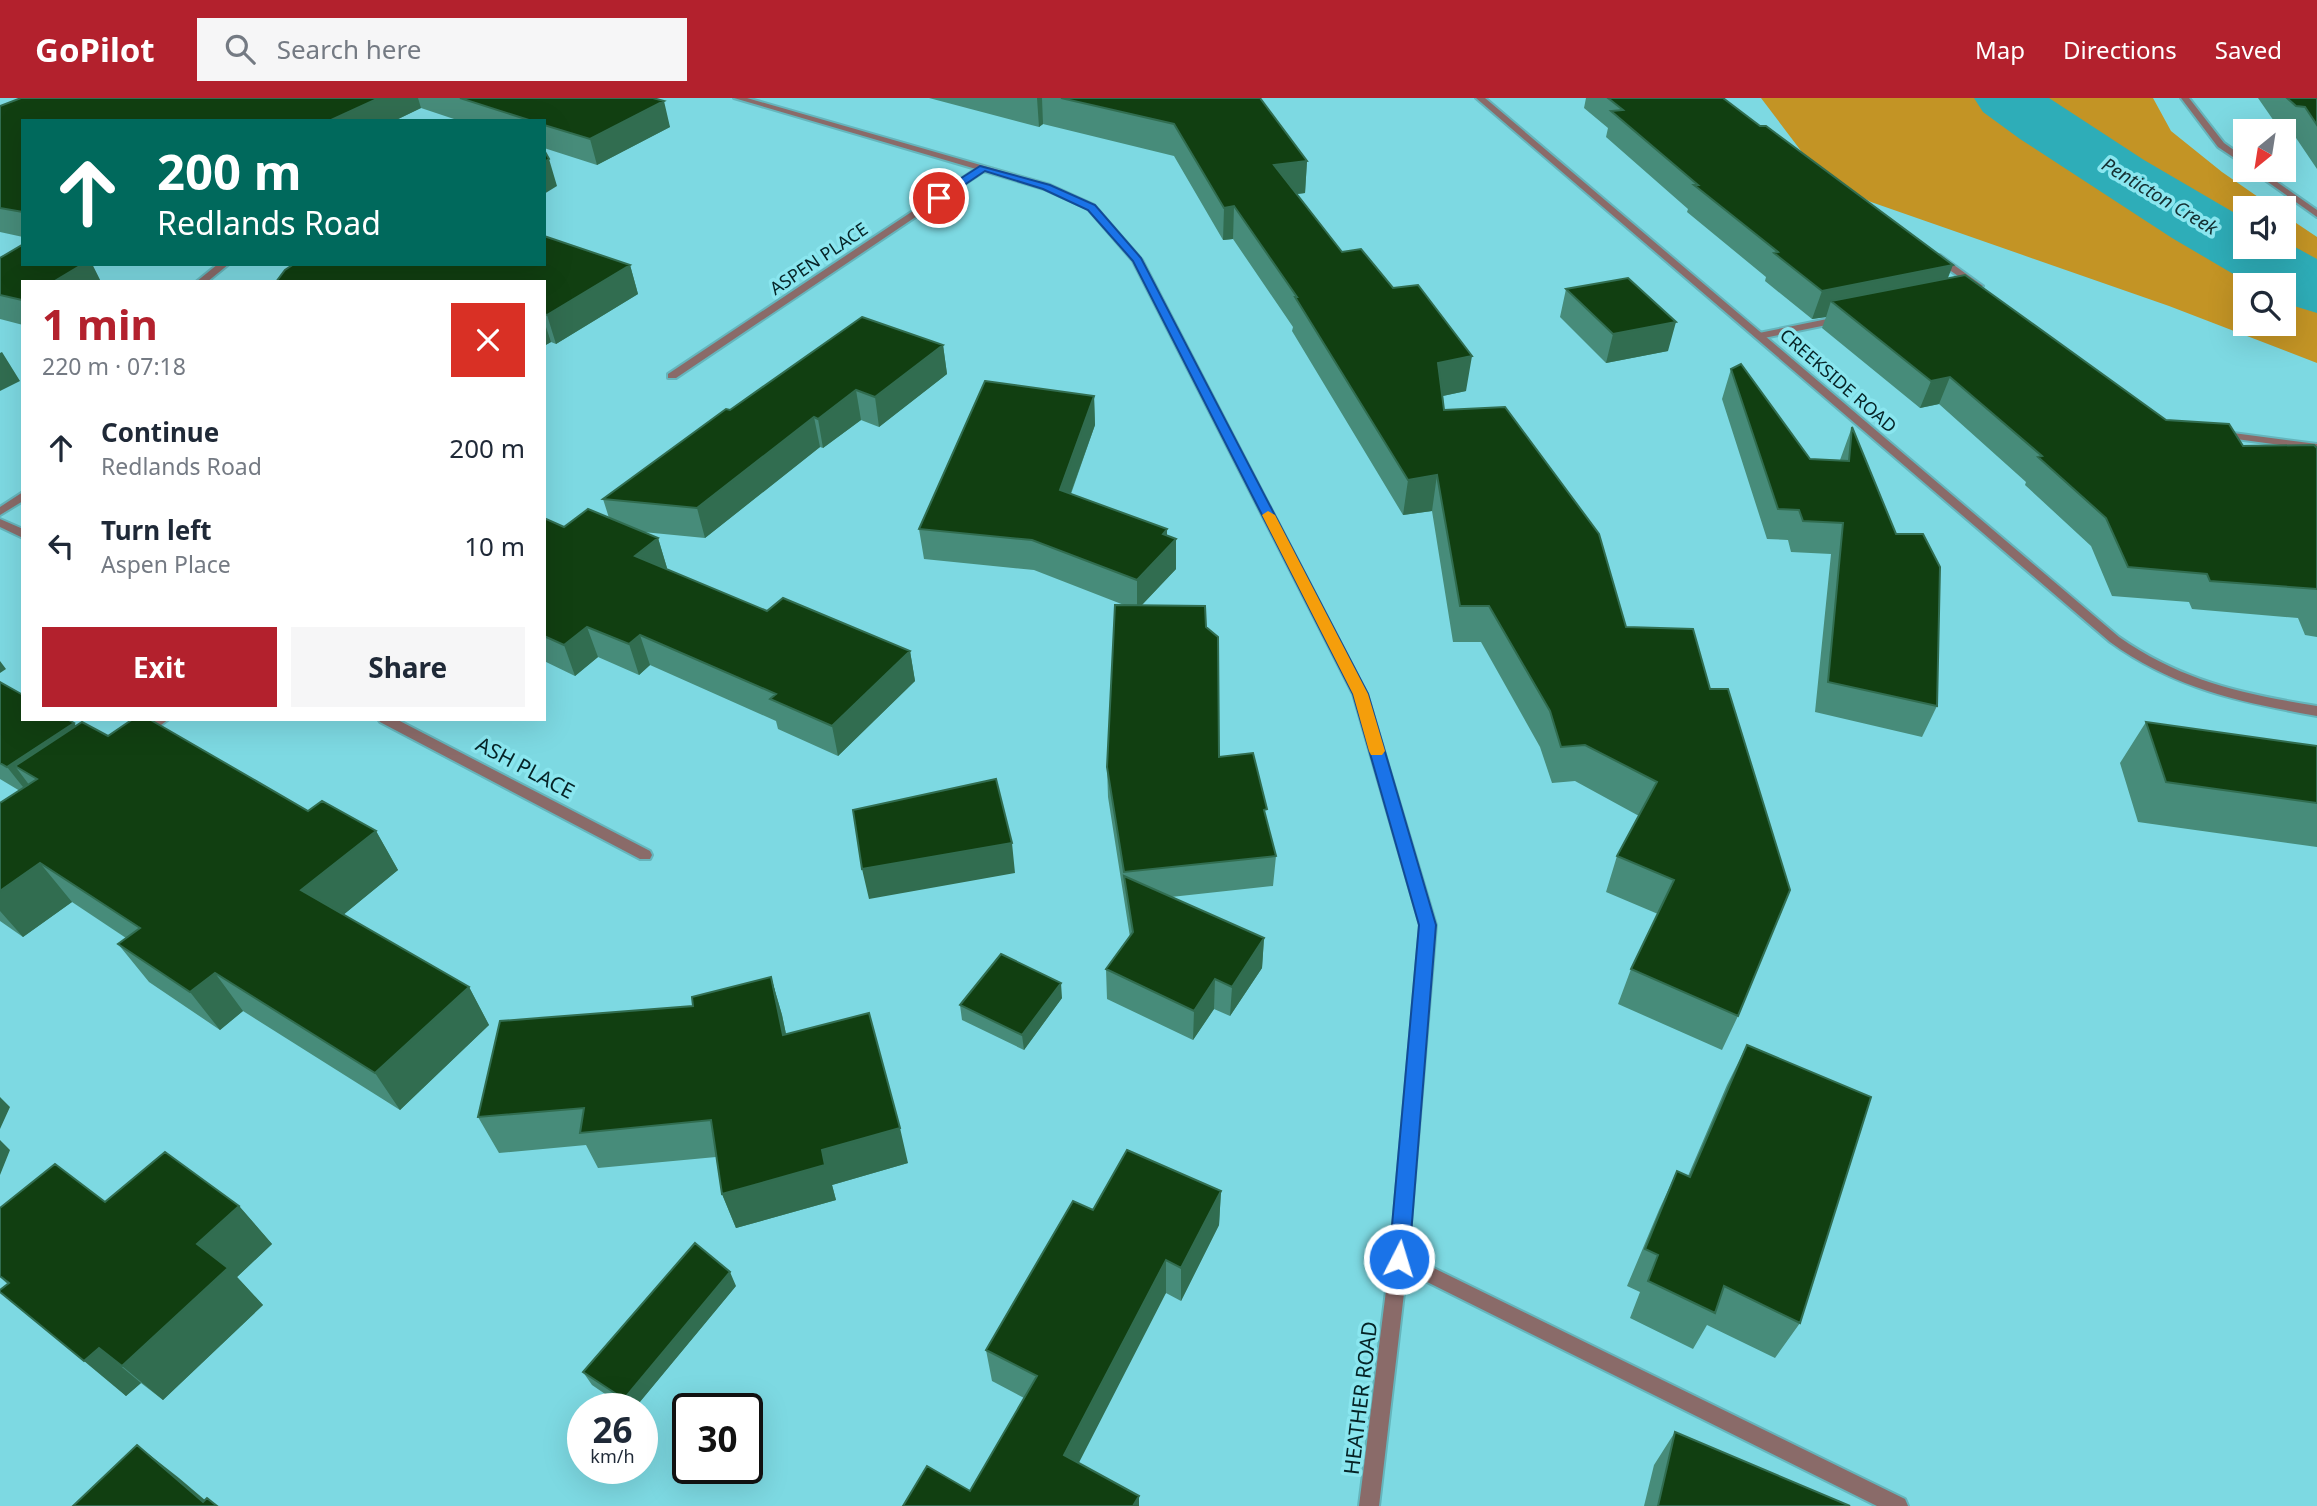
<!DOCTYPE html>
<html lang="en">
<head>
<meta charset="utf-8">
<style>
	body { margin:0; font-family:"Noto Sans",sans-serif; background:#f6f6f7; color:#1f2937; height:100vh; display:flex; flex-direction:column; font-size:26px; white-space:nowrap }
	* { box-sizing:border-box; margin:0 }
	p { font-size:23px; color:#747a83 }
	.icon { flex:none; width:38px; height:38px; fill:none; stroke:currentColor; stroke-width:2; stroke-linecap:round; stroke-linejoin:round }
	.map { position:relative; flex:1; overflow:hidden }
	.sheet { position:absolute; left:21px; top:182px; width:525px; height:441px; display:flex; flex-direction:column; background:#fff; border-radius:0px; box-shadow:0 7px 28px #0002 }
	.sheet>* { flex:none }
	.guide { position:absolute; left:21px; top:21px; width:525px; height:147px; border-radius:0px; box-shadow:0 7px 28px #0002; background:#00695c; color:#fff; overflow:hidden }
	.needle { width:46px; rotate:210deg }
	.controls { position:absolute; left:2233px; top:21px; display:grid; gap:14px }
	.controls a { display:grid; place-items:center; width:63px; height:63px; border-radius:0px; background:#fff; box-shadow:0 7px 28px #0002; font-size:35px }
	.speed { position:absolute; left:567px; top:1295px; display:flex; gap:14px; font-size:35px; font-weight:700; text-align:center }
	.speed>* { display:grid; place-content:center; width:91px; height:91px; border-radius:50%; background:#fff; box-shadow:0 7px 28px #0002; line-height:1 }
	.speed small { font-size:18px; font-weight:400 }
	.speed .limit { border:4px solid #111; border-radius:10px; background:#fff; color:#111 }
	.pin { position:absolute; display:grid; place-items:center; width:60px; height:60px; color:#fff; margin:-30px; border:4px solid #fff; border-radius:50%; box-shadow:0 2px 7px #0007 }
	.me { position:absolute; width:77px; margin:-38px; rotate:5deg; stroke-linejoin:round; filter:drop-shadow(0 0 5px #0008) }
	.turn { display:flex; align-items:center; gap:24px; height:147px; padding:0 21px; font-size:32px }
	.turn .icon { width:91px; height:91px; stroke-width:2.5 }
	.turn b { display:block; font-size:49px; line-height:60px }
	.round { display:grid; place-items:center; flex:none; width:74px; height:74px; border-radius:0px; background:#f6f6f7 }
	.head { display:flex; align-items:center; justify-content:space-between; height:119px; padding:0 21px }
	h1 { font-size:42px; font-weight:700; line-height:52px; color:#b3212d }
	.primary-button { display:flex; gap:14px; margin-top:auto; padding:14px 21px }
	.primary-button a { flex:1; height:80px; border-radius:0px; background:#b3212d; color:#fff; font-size:28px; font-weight:700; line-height:80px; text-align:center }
	.primary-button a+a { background:#f6f6f7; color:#1f2937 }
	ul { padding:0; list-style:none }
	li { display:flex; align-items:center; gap:21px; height:98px; padding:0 21px }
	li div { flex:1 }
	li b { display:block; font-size:26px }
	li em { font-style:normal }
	header { display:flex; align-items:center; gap:42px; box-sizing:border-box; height:98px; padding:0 35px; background:#b3212d; color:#fff }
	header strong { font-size:33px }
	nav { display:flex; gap:38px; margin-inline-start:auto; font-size:24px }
	.search { width:490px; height:63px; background:#f6f6f7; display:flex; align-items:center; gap:18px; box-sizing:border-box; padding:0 24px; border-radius:0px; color:#747a83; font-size:26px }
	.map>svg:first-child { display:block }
	.green { fill:#c39425; fill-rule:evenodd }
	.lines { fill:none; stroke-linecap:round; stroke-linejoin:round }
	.river { fill:#2eadb8; fill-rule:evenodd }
	.service-casing { stroke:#65b5bc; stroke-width:4 }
	.minor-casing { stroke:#65b5bc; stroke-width:4 }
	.service { fill:#8a6b69; fill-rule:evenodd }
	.minor { fill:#8a6b69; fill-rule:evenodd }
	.wall { fill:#478c7a }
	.shaded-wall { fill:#316d50 }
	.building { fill:#113f11; stroke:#316d50; stroke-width:2 }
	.route { fill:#1a73e8; stroke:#114b97; stroke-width:2 }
	.slow { fill:#f59e0b }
	.labels { text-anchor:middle; stroke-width:7; stroke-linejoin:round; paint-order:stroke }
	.far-street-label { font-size:18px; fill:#052326; stroke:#8ae6ef }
	.far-water-label { font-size:19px; font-style:italic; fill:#153032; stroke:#8ae6ef }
	.street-label { font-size:21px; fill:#052326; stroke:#8ae6ef }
</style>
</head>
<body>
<header>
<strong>GoPilot</strong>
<div class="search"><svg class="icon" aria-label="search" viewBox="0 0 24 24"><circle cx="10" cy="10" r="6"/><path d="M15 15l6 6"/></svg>Search here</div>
<nav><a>Map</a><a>Directions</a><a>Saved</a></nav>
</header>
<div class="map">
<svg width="2317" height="1408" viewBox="0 0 2317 1408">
	<rect width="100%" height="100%" fill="#7dd9e2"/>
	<!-- green -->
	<path class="green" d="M1761 0H2153L2171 33 2222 74 2274 110H2245V149H2284V117L2317 139V265L2169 208 1871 104 1817 74ZM2245 187H2284V226H2245Z"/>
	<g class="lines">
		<!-- river -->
		<path class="river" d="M1974 0H2049L2144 62 2245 121V149H2284V143L2317 161V215L2284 205V187H2252L2172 140 2020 41 1983 14Z"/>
		<defs>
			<path id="service" d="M1934 157H1940L1983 188 1975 190 1934 161Z
				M1842 218 1847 221 1846 223 1759 241 1754 238 1759 235Z
				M2218 333 2317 346V352L2214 338V334Z
				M152 621H169L145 639H135L133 636Z
				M1399 1153 1905 1401 1908 1408H1877L1393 1167 1390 1161 1393 1155Z"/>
			<path id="minor" d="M734 0H747L1050 87 1094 107 1142 162 1367 596 1436 827 1408 1161 1379 1408H1359L1390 1161 1420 827 1353 596 1133 163 1088 111 1044 91 984 73 676 280H668V276L976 71Z
				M1476 0H1485L2119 539C2182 583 2242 596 2317 608V618C2240 604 2175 591 2110 544Z
				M2181 0H2189L2224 45 2245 60V67L2218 49Z
				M2251 72H2260L2317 112V119Z
				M218 166H229L207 184H196Z
				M23 394V403L0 417V409Z
				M0 421 23 431V440L0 429Z
				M378 621H396L650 753 652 757 650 761H640L380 624Z"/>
		</defs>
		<!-- service casing -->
		<use href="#service" class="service-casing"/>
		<!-- minor casing -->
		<use href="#minor" class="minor-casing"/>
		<!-- service -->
		<use href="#service" class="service"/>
		<!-- minor -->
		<use href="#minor" class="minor"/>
	</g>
	<!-- wall -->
	<path class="wall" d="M21 0H653L670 29 597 67 544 50V23H460L421 10 394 23H23V139L0 134V8Z
		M929 0H1260L1307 63 1305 95 1297 96 1342 154 1466 293 1443 298 1444 312 1599 436 1738 918 1722 952 1618 906 1631 871 1658 816 1606 794 1617 758 1639 718 1575 683 1552 685 1540 649 1481 544H1453L1432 413 1403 417 1292 233 1293 229 1233 141 1223 142 1174 58 1043 26 1039 29Z
		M1586 0H1723L1948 181 2166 322 2243 348 2317 350V539L2305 537 2298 520 2192 511 2189 504 2112 498 2091 448 2025 387 2026 384 1939 306 1920 310 1822 230 1826 219 1812 221 1765 183 1766 179 1687 114 1688 111 1606 39 1608 30 1584 10Z
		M2258 0H2317V71L2292 34 2283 33 2276 26Z
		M0 160 23 166H92L101 184H23V227L0 221Z
		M630 167 638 196 556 246 551 244 544 248V184Z
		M1566 191 1668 253 1606 265 1560 219Z
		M943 247 947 276 879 329 861 322 823 350 820 349 705 440 643 434 658 440 667 470 666 471 767 513 910 553 915 583 838 658 778 631 776 623 650 567 639 577 598 559 575 578 544 563V420L564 429 609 420 603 401 730 312Z
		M1731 271 1810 361 1840 362 1852 329 1937 608 1922 639 1815 614 1831 456 1791 454 1788 442 1767 441 1722 301Z
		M1094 298 1095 327 1071 396 1167 431V438L1176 441V471L1142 507 1206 529 1219 659 1266 720 1276 758 1273 788 1171 799 1264 840 1262 870 1230 918 1214 911 1193 942 1107 901 1106 871 1130 839 1108 699 1107 669 1124 507 1034 472 924 461 919 431Z
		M0 584 74 625 76 628 108 638 308 713 376 733 398 772 343 817 469 889 489 927 400 1012 243 913 220 932 149 884 118 846 126 840 72 804 23 839 0 823V705L20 693 0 681Z
		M2146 624 2317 648V749L2138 724 2120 665Z
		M771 879 782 917 786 936 908 1065 832 1087 836 1102 736 1130 722 1096 716 1059 598 1070 586 1047 499 1055 478 1019Z
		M1062 900 1024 952 962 922 960 907Z
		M1747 947 1800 1225 1775 1260 1707 1227 1693 1251 1630 1220 1640 1194 1627 1188 1659 1112 1677 1073 1688 1078 1727 987Z
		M1221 1093 1219 1127 1181 1203 1166 1195 970 1393 1024 1300 992 1283 986 1252 1093 1112Z
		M105 1104 239 1108 272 1146 237 1179 263 1207 163 1302 141 1285 126 1298 0 1179V1110Z
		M736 1188 634 1311H627L592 1287 583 1274Z
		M1675 1334 1850 1408H1644L1654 1367Z"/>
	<!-- shaded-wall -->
	<path class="shaded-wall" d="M379 0H418L421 10 394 23H329Z
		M1037 0H1042L1043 26 1039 29Z
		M664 3 670 29 597 67 590 41Z
		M549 61 557 88 544 96V64Z
		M1307 63 1305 95 1272 99 1274 67Z
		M1234 108 1233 141 1223 142 1224 110Z
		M83 166H92L101 184H53Z
		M630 167 638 196 556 246 547 217Z
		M1953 167 1942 195 1831 203 1826 219 1812 221 1822 193Z
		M544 223 551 244 544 248Z
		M1676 224 1668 253 1606 265 1613 236Z
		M943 247 947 276 879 329 875 299Z
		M2 254 20 283 0 293V255Z
		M1472 258 1466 293 1433 300 1438 265Z
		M1950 279 1939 306 1920 310 1931 283Z
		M856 292 861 322 823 350 818 321Z
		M1094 298 1095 327 1061 422 1060 392Z
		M814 319 820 349 705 440 697 410Z
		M1437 377 1432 413 1403 417 1408 382Z
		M1167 431V450L1176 441V471L1137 512V482L1163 436Z
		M658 440 667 470 644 488 635 458Z
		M587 529 598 559 575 578 564 547Z
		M640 537 650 567 639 577 629 546Z
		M910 553 915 583 838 658 832 628Z
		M0 563 6 571 0 575Z
		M74 625 96 656 15 668 36 696 31 699 7 669Z
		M376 733 398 772 326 831 301 792Z
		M1012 745 1015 775 869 801 862 771Z
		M40 765 72 804 23 839 0 813V793Z
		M1264 840 1262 870 1230 918 1232 889Z
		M215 875 243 913 220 932 190 894Z
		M771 879 782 917 794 974 783 937Z
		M1215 881 1214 911 1193 942 1194 913Z
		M1061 885 1062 900 1024 952 1022 937Z
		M469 889 489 927 400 1012 375 975Z
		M0 999 10 1009 0 1031Z
		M900 1030 908 1065 832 1087 836 1102 736 1130 722 1096 822 1052Z
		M0 1042 10 1052 0 1077Z
		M1221 1093 1219 1127 1181 1203V1170Z
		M239 1108 272 1146 237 1179 263 1207 163 1302 122 1268 197 1146Z
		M1166 1162V1195L1068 1386 1064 1357Z
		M730 1174 736 1188 634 1311H630L624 1301Z
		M99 1250 141 1285 126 1298 84 1263Z
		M137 1347 179 1380 212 1408H208Z
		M1139 1398V1408H1133Z"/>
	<!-- building -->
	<path class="building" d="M21 0H379L329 23H23V114L0 110V8Z
		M460 0H653L664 3 590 41 544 27V23H532Z
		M1061 0H1260L1307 63 1274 67 1342 154 1361 151 1393 190 1418 187 1472 258 1438 265 1444 312 1505 309 1599 436 1626 529 1693 531 1710 591H1728L1790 792 1738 918 1631 871 1674 782 1617 758 1657 684 1585 647 1561 649 1550 613 1489 508H1460L1437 377 1408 382 1295 199H1297L1234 108 1224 110 1174 26Z
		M1608 0H1723L1760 28H1766L1953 167 1822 193 1774 155 1778 154 1694 87H1698L1611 13 1623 12Z
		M2287 0H2317V27L2305 9 2296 8Z
		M544 52 549 61 544 64Z
		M544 138 630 167 547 217 544 216V184H276L285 172 294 166H544Z
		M22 147 23 166H83L53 184H23L22 202 0 197V160Z
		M1965 177 2166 322 2229 326 2243 348 2314 347 2317 350V491L2210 483 2207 476 2128 469 2106 420 2038 359 2042 358 1950 279 1931 283 1831 203Z
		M1628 180 1676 224 1613 236 1566 191Z
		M862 219 943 247 875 299 856 292 818 321 814 319 697 410 603 401 726 311 730 312Z
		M1741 266 1810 361 1849 363 1852 329 1896 436H1923L1940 469 1937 608 1828 584 1843 425 1803 423 1799 412 1778 411 1731 271Z
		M985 283 1094 298 1060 392 1167 431 1163 436 1176 441 1137 482 1032 442 919 431Z
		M588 411 658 440 635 458 767 513 783 500 910 553 832 628 770 601 776 596 640 537 629 546 587 529 564 547 544 538V420L564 429Z
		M1115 507 1205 508 1206 529 1218 539 1219 659 1253 655 1267 711 1264 712 1276 758 1124 774 1107 669Z
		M0 584 23 597V621H67L74 625 7 669 0 665Z
		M133 621H149L308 713 322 703 376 733 301 792 469 889 375 975 215 875 190 894 118 846 140 830 40 765 0 793V705L37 681 15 668 82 624 108 638Z
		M2146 624 2317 648V705L2166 684Z
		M996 681 1012 745 862 771 853 712Z
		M1124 778 1264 840 1232 889 1215 881 1194 913 1106 871 1133 834Z
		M1001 856 1061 885 1022 937 960 907Z
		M771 879 783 937 869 915 900 1030 822 1052 825 1067 722 1096 711 1022 580 1035 584 1010 478 1019 500 923 693 908 692 899Z
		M1747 947 1871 999 1800 1225 1724 1188 1715 1215 1648 1183 1658 1157 1645 1151 1677 1073 1690 1079Z
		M1127 1052 1221 1093 1181 1170 1166 1162 1064 1357 1139 1398 1133 1408H903L927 1368 970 1393 1037 1278 986 1252 1073 1103 1093 1112Z
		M165 1054 239 1108 197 1146 228 1170 122 1268 99 1250 84 1263 0 1194V1192L9 1185 0 1178V1110L55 1066 105 1104Z
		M695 1145 730 1174 624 1301 583 1274Z
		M1675 1334 1850 1408H1658Z
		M137 1347 203 1404 207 1400 217 1408H73Z"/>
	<!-- route -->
	<path class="route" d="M980 68 1050 87 1095 107 1141 160 1368 596 1436 827 1409 1161 1406 1167 1399 1170 1392 1167 1389 1161 1419 827 1353 596 1133 163 1088 112 1043 91 985 73 942 102H935V97Z"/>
	<!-- slow -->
	<path class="slow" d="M1268 413 1275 417 1368 596 1385 653 1382 657H1371L1369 653 1353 596 1262 417Z"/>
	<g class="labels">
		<!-- far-street labels -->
		<g class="far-street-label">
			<text transform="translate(819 161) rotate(-34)" y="6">ASPEN PLACE</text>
			<text transform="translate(1838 283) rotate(41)" y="6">CREEKSIDE ROAD</text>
		</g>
		<!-- far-water labels -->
		<g class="far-water-label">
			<text transform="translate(2160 98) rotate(31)" y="7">Penticton Creek</text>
		</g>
		<!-- street labels -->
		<g class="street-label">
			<text transform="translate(525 670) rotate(28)" y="7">ASH PLACE</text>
			<text transform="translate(1361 1300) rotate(-83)" y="7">HEATHER ROAD</text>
		</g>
	</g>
</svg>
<div class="controls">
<a><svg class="needle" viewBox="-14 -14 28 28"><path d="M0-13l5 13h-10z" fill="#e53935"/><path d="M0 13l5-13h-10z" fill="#747a83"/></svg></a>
<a><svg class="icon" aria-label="sound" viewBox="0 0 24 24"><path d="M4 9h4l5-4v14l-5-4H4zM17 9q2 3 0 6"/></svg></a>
<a><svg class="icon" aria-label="search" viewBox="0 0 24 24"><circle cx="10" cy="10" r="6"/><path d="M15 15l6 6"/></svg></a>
</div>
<div class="speed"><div>26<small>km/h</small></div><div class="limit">30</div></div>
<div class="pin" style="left:939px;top:100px;background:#d93025"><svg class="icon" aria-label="arrive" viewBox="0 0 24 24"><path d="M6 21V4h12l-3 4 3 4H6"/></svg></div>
<svg class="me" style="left:1399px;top:1161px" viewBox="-20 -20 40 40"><circle r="17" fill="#1a73e8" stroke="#fff" stroke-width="3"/><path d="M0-11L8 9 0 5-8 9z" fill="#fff"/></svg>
<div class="guide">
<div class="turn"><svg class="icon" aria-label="ahead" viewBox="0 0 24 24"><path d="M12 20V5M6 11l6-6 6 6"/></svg><div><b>200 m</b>Redlands Road</div></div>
</div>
<section class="sheet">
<div class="head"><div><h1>1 min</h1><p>220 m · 07:18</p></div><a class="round" style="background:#d93025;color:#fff"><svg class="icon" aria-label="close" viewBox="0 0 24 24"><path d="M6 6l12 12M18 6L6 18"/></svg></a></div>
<ul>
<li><svg class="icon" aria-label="ahead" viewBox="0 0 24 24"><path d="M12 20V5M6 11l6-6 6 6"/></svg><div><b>Continue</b><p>Redlands Road</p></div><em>200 m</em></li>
<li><svg class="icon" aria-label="left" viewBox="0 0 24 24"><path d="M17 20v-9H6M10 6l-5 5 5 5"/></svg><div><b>Turn left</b><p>Aspen Place</p></div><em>10 m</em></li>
</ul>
<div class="primary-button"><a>Exit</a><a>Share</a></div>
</section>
</div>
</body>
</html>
